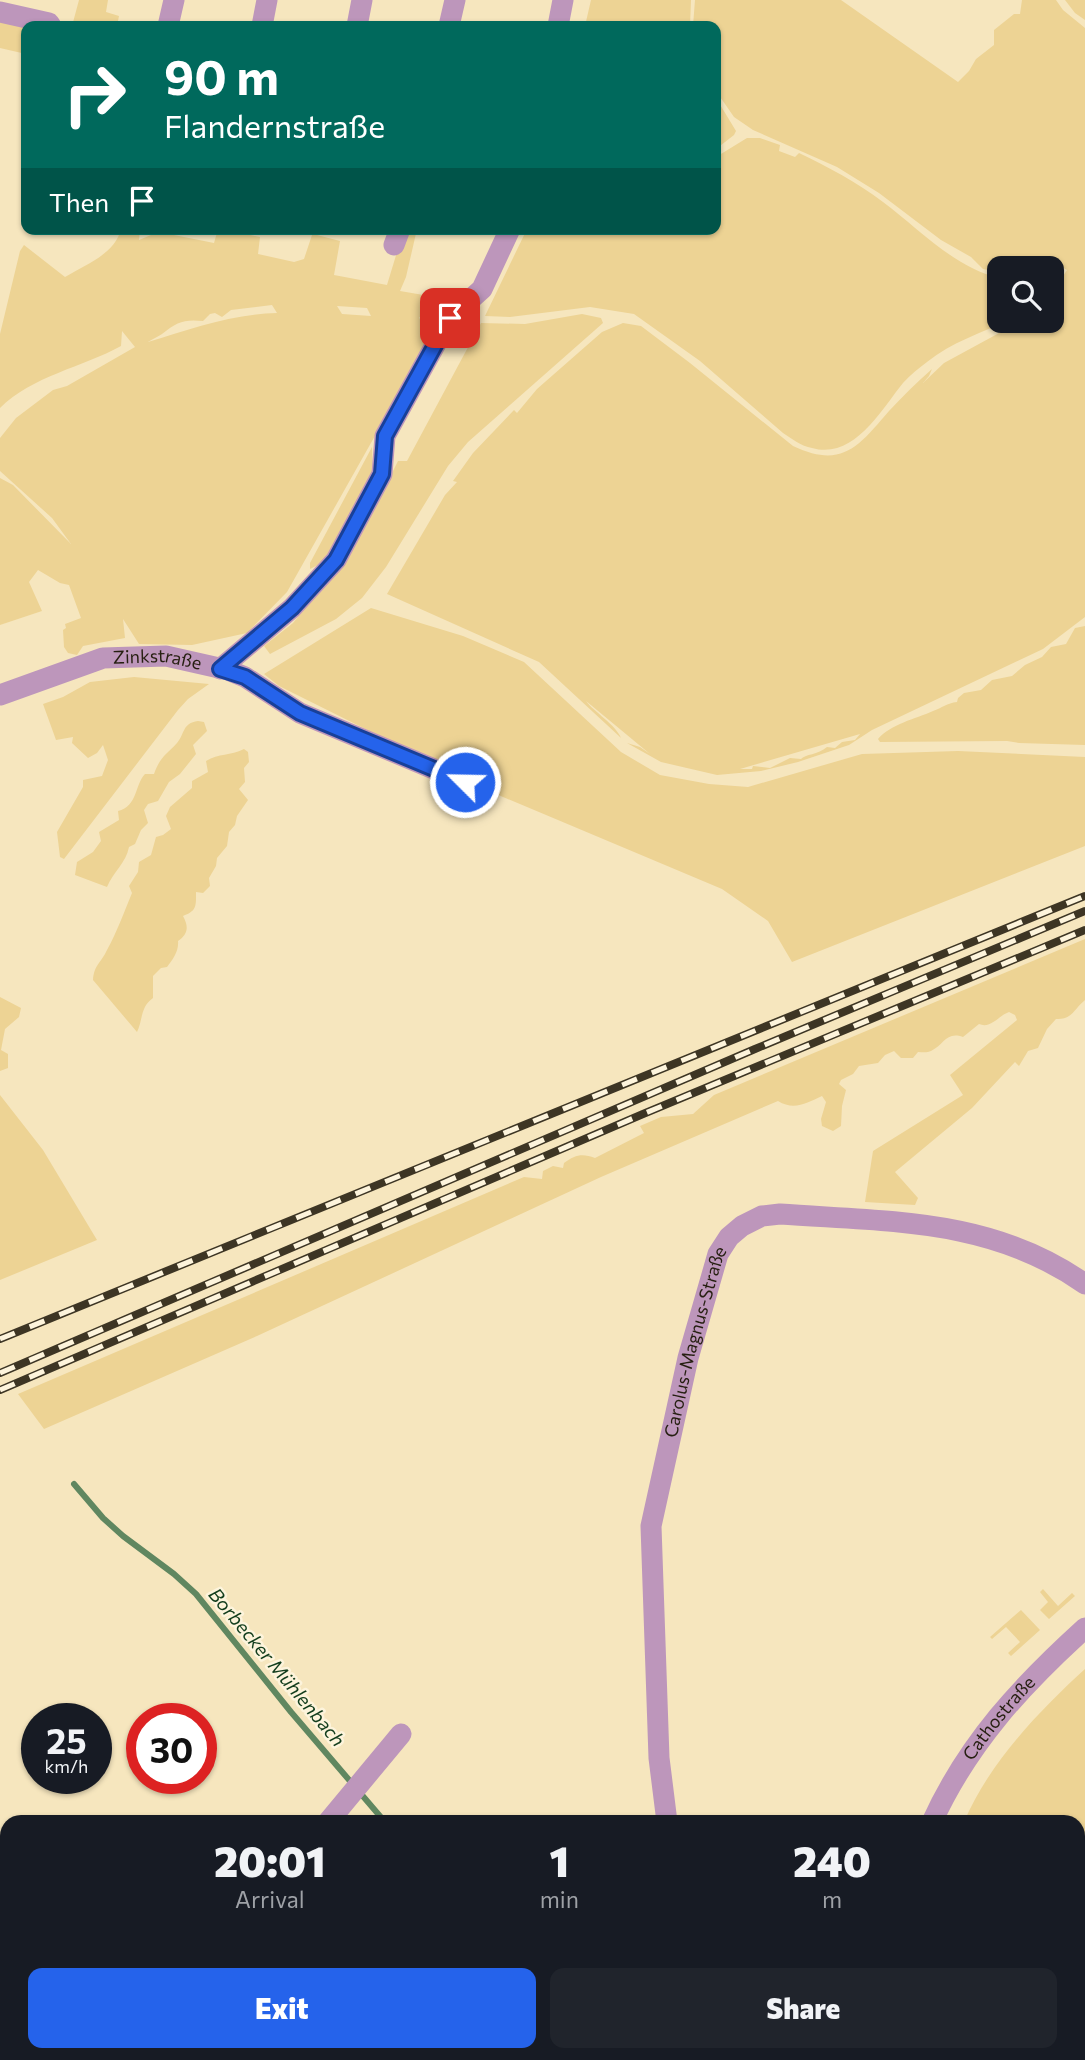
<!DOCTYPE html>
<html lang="en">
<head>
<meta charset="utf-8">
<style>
	body { margin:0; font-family:Commissioner,sans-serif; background:#20242c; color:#f1f3f6; height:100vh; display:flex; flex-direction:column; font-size:26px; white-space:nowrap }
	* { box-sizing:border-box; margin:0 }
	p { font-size:23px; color:#9ea1a6 }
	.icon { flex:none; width:38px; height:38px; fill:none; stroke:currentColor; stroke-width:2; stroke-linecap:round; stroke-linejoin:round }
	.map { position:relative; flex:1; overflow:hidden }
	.drawer { position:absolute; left:0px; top:1815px; width:1085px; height:247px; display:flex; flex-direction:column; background:#171b24; border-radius:21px 21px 0 0; box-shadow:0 2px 5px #0004 }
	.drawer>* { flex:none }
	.guide { position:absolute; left:21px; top:21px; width:700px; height:214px; border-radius:14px; box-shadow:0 2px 5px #0004; background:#00695c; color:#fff; overflow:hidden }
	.tools { position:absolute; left:987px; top:256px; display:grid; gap:14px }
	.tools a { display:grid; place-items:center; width:77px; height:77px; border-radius:14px; background:#171b24; box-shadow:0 2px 5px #0004; font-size:35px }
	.speed { position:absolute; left:21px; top:1703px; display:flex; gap:14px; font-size:35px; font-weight:700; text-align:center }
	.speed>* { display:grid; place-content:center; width:91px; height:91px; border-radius:50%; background:#171b24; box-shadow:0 2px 5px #0004; line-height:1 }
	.speed small { font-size:18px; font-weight:400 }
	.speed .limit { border:10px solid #d22; background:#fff; color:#111 }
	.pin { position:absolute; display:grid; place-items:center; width:60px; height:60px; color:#fff; margin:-30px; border-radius:14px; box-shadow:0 4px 10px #0006 }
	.me { position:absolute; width:77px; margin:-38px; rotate:293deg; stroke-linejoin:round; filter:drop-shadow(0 0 5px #0008) }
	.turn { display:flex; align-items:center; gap:24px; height:147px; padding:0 28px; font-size:32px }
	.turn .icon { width:91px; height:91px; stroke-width:2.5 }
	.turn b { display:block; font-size:49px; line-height:60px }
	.then { display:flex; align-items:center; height:66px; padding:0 28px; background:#0003; gap:14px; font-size:26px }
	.eta { display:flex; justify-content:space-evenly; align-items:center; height:119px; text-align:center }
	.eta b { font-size:42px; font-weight:800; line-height:49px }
	.action { display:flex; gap:14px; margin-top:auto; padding:14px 28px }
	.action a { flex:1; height:80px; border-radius:14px; background:#2563eb; color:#fff; font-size:28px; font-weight:800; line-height:80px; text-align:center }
	.action a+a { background:#20242c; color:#f1f3f6 }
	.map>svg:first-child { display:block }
	.green { fill:#edd394; fill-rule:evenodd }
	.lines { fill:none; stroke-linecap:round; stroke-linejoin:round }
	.stream { stroke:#608760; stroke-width:6 }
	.street { stroke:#bd96bb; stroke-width:21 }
	.rail-casing { stroke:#3d3524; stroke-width:8 }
	.rail { stroke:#fdf4dc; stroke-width:5; stroke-dasharray:16; stroke-linecap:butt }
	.route-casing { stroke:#184099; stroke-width:18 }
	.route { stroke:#2563eb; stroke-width:12 }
	.labels { text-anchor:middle; stroke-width:5; stroke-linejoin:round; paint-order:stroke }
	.street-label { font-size:18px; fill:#261f11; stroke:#fdf4dc }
	.water-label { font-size:19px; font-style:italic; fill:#123d1c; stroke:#fdf4dc }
</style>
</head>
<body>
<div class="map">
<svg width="1085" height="2060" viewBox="0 0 1085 2060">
	<rect width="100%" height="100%" fill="#f6e6be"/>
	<!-- green -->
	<path class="green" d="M79 0H108L106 12 119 16 117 26H72Z
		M591 0H691L690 26H585Z
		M695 0H841L958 82 969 71 976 59 994 45V30L1014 14H1020L1022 0H1056L1063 10 1085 28V617L1043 649 872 730 849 745 798 762 761 771 717 775 661 762 627 743 640 747 650 754 586 701C594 712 616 725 621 738L620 737 539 662 387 594 445 495 457 482 453 481 473 453 514 410 517 413 537 389 602 332 623 323 641 326 690 363 793 446C842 469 858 447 889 411 903 396 917 382 932 369L929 376 923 383 944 363 1023 320H1052V293L1067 270 1055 263 1052 275V268H1043L1051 261 1047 256C1039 273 1015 268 999 268L995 271 983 269 971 257 941 240 879 193 837 167 753 130 734 117 716 91V26H693ZM860 734 855 740 842 742 835 748 827 747C818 755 805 754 801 759L790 758 770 768 753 766 752 769H740Z
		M1065 0H1085V20L1075 13Z
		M0 19 26 26V54L0 48Z
		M716 98 736 131 734 135 716 149Z
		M747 138H760L780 145 779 151 795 157 799 153C828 167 857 182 883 202 918 228 955 268 999 278V320H1009C981 333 952 342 927 362 919 368 910 375 903 383 881 410 854 460 812 448 801 446 792 439 783 433L700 361 634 314 590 307 510 317 485 316 527 229H716V157Z
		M121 229H140L139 240 151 235 152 229H169V234L214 243 218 229H251L250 235 260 237 258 254 294 262 304 259 314 229H319L317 235 340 241 334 275 387 285 404 229H417L406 277 400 291 441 298 436 306 441 312 429 320 419 317 421 322 438 324 287 592 247 633 192 645 139 644 123 619 125 638 83 646 77 655 68 653 64 647 63 630 66 628 65 624 81 618 69 585 60 583 38 570 29 582 42 611 0 625V478L13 485 71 544 52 518 0 471V438L16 418 53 390 67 386 135 347 122 331 121 346C83 367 32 376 0 408V334L20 251 24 245 65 277C85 265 115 254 121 229ZM272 305 277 313C232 314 190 329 148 342 152 339 158 337 162 334 177 322 184 319 203 321L210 314 215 313 222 317 231 310ZM337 306 367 308 371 316 342 314Z
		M582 314 601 318 603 323 468 442 448 466 386 567 362 598 336 619 270 654 264 646 293 623 320 590 384 489 398 461H407L481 323 525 324Z
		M372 447 373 475 326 561 310 569V563Z
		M371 608 463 636 524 662 621 752 660 775 709 784 748 787 862 754 958 751 1085 757V846L792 962 768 921 722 889 496 794 279 686 264 674Z
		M1085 626V745L1019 743 1007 741 880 742 878 739C891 724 915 719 933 711 942 708 947 703 957 702L958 698 964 693 981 690 992 680 1012 676 1025 665 1042 657 1051 647 1066 644 1075 628Z
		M134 677 209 684 188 699 178 710 64 859 60 857 57 832 83 787V780L102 776 108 760 103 745 97 753 88 758 72 743 73 737 56 740 43 704 63 697 90 682Z
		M198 721 204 722 207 731 193 745 196 754 180 774 169 782 158 801 148 804 144 810 148 823 141 830 135 844 129 847C126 863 113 872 107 887L75 875 77 862 93 852 101 841 99 832 119 820 118 811C138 806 134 786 145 774H154C160 757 165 756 177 743 185 734 182 723 198 721Z
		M244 749 248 752 249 762 244 768 245 782 239 789 248 800 237 816 235 825 229 832 227 846 217 858 216 866 209 878 210 886 203 893 196 892C196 906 197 911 183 916 189 927 188 934 178 941 179 951 173 959 167 967L161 968 153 976V998C140 1007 143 1020 137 1032L93 980C94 965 101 963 107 950 117 932 124 912 132 893L129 886 138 872 139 862 151 855 156 837 163 835 171 829 166 816 170 807 192 788V781L208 772 206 761C219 753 230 756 244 749Z
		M1085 939V1000C1074 1009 1072 1020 1056 1019L1047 1029 1038 1048 1028 1051 1019 1066 1015 1062 972 1108 895 1172 918 1198 915 1205 865 1202 873 1151 963 1095 950 1075 1017 1020 1015 1015 1009 1012C998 1016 991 1029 979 1024L963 1037C946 1031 944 1045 931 1051 927 1053 922 1052 918 1052L913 1058H901L894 1051 885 1055 878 1063 859 1066 853 1074 841 1080 839 1084 846 1090 842 1106 841 1126 833 1131 822 1126 821 1119 826 1102 822 1096C807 1103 794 1111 778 1101L601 1177 257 1336 44 1429 18 1394 524 1177 542 1179 543 1171 553 1166 563 1168 564 1163C575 1155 582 1153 595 1158L644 1133 640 1126 661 1117 693 1114 714 1095Z
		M0 997 21 1008 19 1017 5 1029 1 1050 8 1054V1068L0 1071Z
		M0 1095 43 1150 97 1240 0 1280Z
		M1043 1589 1058 1606 1072 1593 1075 1596 1049 1619 1040 1610 1048 1602 1040 1592Z
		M1021 1610 1040 1630 1011 1656 1008 1653 1020 1642 1006 1627 992 1639 990 1637Z
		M1085 1669V1994H1078V1822H964C989 1763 1039 1711 1085 1669Z
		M1078 2052H1085V2060H1007L1008 2055 1078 2054Z
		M927 2055H968V2060H928Z"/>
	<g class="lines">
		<!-- stream -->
		<path class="stream" d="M74 1484 103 1518 123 1536 174 1574 196 1594 291 1712 385 1822
			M1078 2037H1085"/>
		<!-- street -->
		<g class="street">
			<path d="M0 12 49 23 51 26"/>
			<path d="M168 26 174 0"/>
			<path d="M262 26 267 0"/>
			<path d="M357 26 362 0"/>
			<path d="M449 26 455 0"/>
			<path d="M558 26 563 0"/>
			<path d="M394 245 400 229"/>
			<path d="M220 669 292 608 336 560 382 474 385 436 450 318 482 289 510 229"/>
			<path id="s1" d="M0 695 103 658 166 656 228 670 245 677 300 713 465 782"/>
			<path d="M328 1822 401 1734"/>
			<path id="s2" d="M667 1822 659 1758 651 1526 688 1358 718 1254 729 1237 742 1226 762 1216 780 1214C890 1222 992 1218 1085 1284"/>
			<path id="s3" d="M932 1822C968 1743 1022 1685 1085 1628"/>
			<path d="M888 2054 889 2060"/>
			<path d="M64 2060 78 2054"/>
		</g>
		<defs>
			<path id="rail" d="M0 1339 1085 896
				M0 1373 755 1049 1085 911
				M0 1390 643 1114 1085 930"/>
		</defs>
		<!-- rail casing -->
		<use href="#rail" class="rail-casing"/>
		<!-- rail -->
		<use href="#rail" class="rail"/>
	</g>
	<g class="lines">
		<defs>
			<path id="route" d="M450 318 385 436 382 474 336 560 292 608 220 669 245 677 300 713 465 782"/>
		</defs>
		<!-- route casing -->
		<use href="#route" class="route-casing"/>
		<!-- route -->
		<use href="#route" class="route"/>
	</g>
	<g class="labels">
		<!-- street labels -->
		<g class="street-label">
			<text dy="6" stroke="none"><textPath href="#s1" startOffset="164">Zinkstraße</textPath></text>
			<text dy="6" stroke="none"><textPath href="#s2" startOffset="486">Carolus-Magnus-Straße</textPath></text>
			<text dy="6" stroke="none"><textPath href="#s3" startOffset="124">Cathostraße</textPath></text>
		</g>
		<!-- water labels -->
		<g class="water-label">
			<text transform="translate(277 1667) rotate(50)" y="7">Borbecker Mühlenbach</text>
		</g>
	</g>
</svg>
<div class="tools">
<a><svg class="icon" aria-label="search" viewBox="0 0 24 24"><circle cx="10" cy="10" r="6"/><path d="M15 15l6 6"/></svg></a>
</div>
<div class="speed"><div>25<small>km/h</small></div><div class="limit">30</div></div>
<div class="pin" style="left:450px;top:318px;background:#d93025"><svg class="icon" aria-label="arrive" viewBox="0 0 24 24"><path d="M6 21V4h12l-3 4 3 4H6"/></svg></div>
<svg class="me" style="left:465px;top:782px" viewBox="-20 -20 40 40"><circle r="17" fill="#2563eb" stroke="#fff" stroke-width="3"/><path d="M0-11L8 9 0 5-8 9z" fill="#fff"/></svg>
<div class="guide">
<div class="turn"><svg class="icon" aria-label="right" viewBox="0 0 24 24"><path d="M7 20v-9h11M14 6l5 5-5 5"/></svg><div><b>90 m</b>Flandernstraße</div></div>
<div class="then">Then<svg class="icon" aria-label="arrive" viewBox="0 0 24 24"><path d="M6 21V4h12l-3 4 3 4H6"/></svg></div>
</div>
<section class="drawer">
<div class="eta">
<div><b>20:01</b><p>Arrival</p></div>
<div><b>1</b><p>min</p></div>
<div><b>240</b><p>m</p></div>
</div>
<div class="action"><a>Exit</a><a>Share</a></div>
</section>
</div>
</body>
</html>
